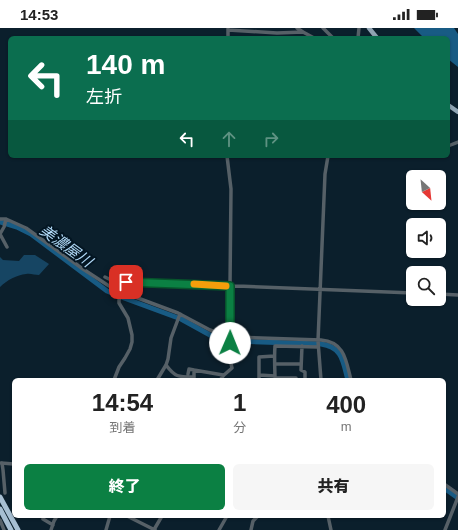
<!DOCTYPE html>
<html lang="ja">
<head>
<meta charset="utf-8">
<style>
	body { margin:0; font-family:Helvetica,"Noto Sans JP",sans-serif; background:#f6f6f6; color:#222; height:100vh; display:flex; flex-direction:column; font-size:15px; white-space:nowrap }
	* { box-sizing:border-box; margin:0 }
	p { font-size:13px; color:#767676 }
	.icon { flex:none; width:22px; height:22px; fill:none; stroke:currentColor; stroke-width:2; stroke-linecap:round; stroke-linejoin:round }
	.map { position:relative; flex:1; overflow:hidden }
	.drawer { position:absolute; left:12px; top:350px; width:434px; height:140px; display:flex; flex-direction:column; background:#fff; border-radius:6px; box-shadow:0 1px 3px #0004 }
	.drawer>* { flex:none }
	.guide { position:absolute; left:8px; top:8px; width:442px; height:122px; border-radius:6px; box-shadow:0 1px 3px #0004; background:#0b6e4f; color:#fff; overflow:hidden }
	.needle { width:26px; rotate:153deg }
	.tools { position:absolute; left:406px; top:142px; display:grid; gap:8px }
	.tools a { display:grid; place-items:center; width:40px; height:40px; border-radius:6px; background:#fff; box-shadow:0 1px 3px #0004; font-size:20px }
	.pin { position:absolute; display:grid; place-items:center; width:34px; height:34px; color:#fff; margin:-17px; border-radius:8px; box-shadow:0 2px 6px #0006 }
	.me { position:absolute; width:44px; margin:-22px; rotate:1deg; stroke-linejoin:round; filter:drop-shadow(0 0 3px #0008) }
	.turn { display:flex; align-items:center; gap:14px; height:84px; padding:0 12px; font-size:18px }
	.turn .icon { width:52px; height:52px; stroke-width:2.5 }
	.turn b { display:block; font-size:28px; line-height:34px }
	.lanes { display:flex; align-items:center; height:38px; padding:0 12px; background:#0003; justify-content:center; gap:20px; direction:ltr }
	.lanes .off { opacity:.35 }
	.eta { display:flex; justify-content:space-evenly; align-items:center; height:68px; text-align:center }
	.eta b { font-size:24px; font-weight:800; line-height:28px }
	.button { display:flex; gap:8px; margin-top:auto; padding:8px 12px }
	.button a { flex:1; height:46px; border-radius:6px; background:#0b8043; color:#fff; font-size:16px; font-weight:800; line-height:46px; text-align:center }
	.button a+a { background:#f6f6f6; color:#222 }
	.status { display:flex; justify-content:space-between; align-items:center; height:28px; padding:0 20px; background:#fff; direction:ltr }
	.status svg { height:11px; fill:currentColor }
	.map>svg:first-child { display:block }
	.green { fill:#164563 }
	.water { fill:#185b84 }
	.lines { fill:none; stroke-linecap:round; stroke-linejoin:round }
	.river { stroke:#185b84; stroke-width:5 }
	.minor { stroke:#566067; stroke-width:3.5 }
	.major { stroke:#90a4b3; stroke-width:4.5 }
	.highway { stroke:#a7bfd2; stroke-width:5 }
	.route-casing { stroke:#07532c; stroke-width:10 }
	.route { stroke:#0b8043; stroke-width:7 }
	.slow { stroke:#f59e0b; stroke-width:7 }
	.labels { text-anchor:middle; stroke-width:4; stroke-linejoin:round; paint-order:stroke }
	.water-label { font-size:15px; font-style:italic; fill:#b0d8f6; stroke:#031522 }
</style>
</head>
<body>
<div class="status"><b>14:53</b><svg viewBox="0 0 49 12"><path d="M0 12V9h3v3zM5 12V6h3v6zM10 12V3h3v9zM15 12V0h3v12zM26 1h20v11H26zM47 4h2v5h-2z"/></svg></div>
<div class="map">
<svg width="458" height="502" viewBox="0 0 458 502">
	<rect width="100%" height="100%" fill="#0b1f2c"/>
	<!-- green -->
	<path class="green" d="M24 227H35L49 236 39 247C35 247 30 245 26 246 17 247 7 252 0 259V229L3 232 19 233Z"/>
	<!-- water -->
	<path class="water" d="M414 0H454L458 6V39L448 31V10H424Z"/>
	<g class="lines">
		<!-- river -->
		<path class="river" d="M0 194 17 199 31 206 107 263 124 270 181 291 210 307 232 313 321 316C343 319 343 334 348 352
			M444 460 458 470"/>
		<!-- minor -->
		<path class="minor" d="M297 0 303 4
			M323 0 333 10
			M228 2 277 5 303 4 314 10
			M228 10V1
			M358 10 359 0
			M448 118 458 114
			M0 191H6L26 200 83 241 109 258 119 263 178 285 210 302 231 309 321 312C345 314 346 333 351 352
			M6 191 4 199 0 206 7 219
			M105 249 113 253 413 265
			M439 266 458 267
			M302 318 301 342 305 344V352
			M275 336H301
			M166 337C175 349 178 349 193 349
			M188 346 189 341 194 342
			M259 347 275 348
			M275 350H296
			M114 352 119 339 125 330 130 321 132 314V307L128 290 119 275V272L122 264
			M157 352 166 337 168 331 171 310 180 286
			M194 352V342L223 347
			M220 352 224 347 232 340 230 331V324L231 309 230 258 231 161 227 128
			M259 352V329L274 328
			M275 352C275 341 274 329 275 318L318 319
			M321 352 318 313 325 146 328 128
			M1 435 14 436
			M2 435 3 442 5 465
			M444 456 458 466
			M127 488 155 502
			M328 488 331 502
			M43 491 53 497
			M0 492 4 502
			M51 502 54 493 57 488
			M106 502 110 488
			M155 502V500L162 488
			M219 502 227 488
			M251 502 253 493 258 488
			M445 502 458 469"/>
		<!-- major -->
		<path class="major" d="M369 0 377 10
			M448 77 458 84"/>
		<!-- highway -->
		<path class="highway" d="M0 469 18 502
			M0 481 11 502"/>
	</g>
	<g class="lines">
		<defs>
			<path id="route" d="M126 254 230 258V315"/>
		</defs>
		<!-- route casing -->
		<use href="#route" class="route-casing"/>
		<!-- route -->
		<use href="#route" class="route"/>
		<!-- slow -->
		<path class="slow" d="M194 256 226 258"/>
	</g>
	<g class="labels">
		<!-- water labels -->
		<g class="water-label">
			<text transform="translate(66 218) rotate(36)" y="5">美濃屋川</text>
		</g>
	</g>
</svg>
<div class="tools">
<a><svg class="needle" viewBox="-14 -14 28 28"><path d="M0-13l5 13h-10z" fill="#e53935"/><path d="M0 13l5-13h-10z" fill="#767676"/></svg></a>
<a><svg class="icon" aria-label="sound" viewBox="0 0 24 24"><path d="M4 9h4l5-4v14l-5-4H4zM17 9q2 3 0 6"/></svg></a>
<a><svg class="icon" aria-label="search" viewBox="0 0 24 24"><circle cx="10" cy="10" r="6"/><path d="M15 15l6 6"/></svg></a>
</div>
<div class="pin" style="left:126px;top:254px;background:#d93025"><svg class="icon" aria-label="arrive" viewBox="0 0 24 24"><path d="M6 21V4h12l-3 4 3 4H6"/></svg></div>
<svg class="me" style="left:230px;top:315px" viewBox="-20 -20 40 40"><circle r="19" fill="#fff"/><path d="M0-13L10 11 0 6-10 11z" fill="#0b8043"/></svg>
<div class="guide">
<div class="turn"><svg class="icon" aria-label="left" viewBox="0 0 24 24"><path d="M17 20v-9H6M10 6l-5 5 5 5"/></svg><div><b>140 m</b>左折</div></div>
<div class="lanes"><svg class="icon" aria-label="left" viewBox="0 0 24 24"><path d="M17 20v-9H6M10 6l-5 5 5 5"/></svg><svg class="icon off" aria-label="ahead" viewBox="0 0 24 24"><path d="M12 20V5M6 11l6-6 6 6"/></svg><svg class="icon off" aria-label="right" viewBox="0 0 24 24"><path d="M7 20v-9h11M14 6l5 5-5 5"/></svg></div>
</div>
<section class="drawer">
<div class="eta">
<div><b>14:54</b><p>到着</p></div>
<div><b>1</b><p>分</p></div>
<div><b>400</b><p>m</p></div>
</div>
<div class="button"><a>終了</a><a>共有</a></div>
</section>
</div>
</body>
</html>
